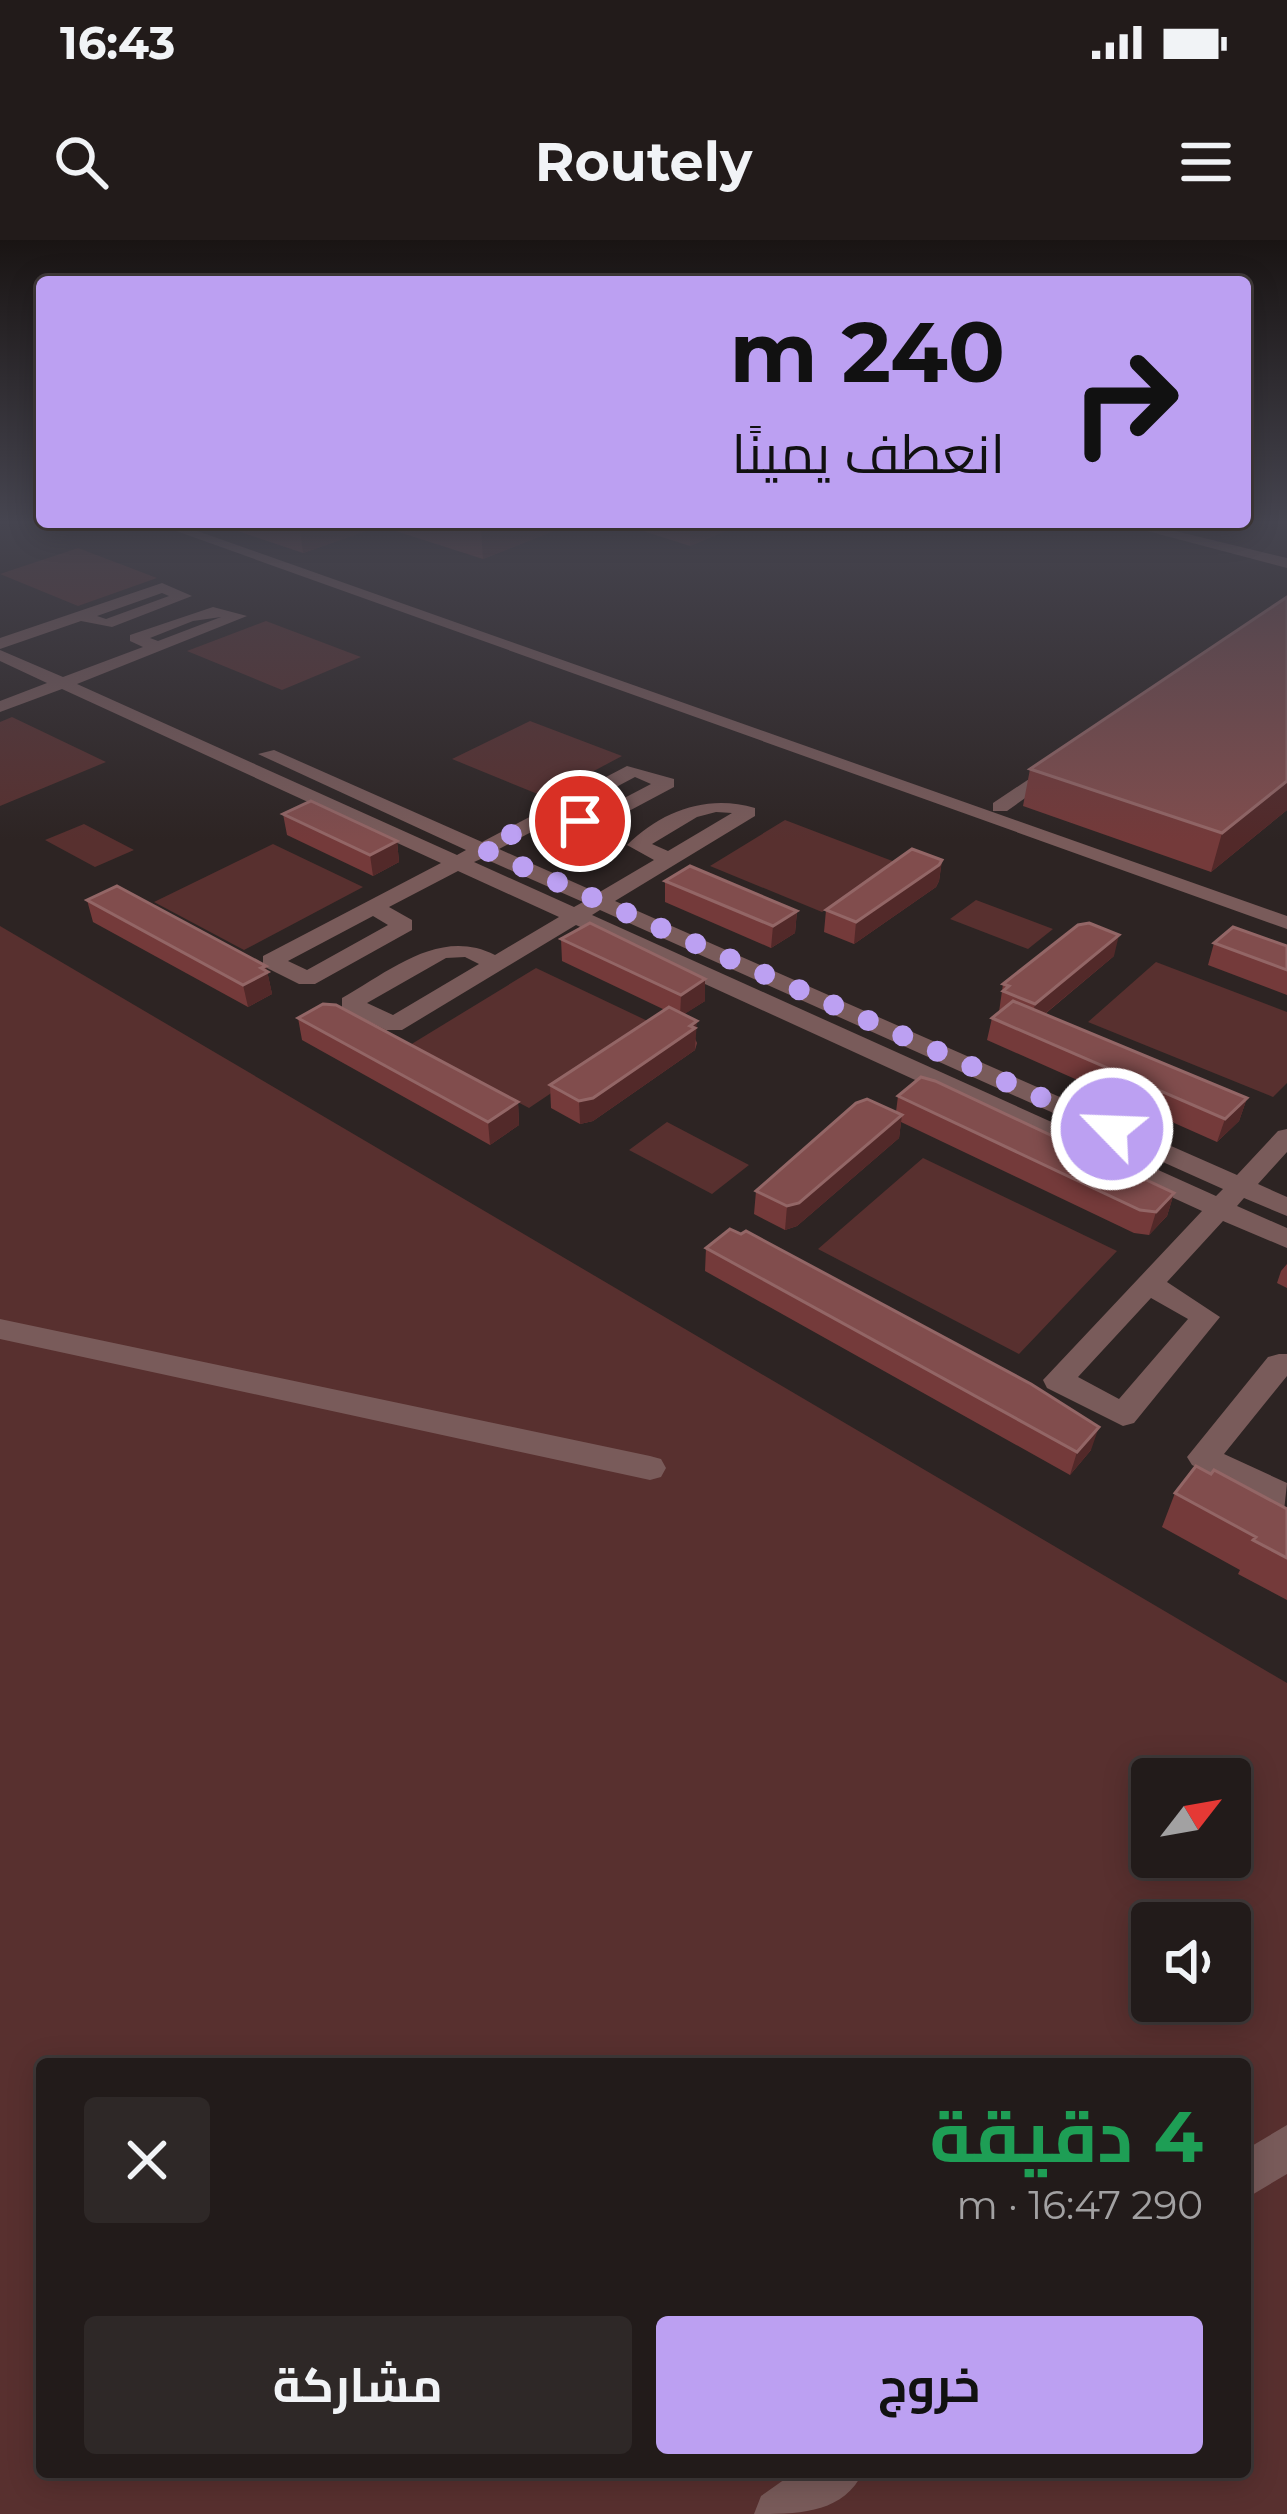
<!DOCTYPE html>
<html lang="ar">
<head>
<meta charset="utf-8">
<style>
	body { margin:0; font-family:Montserrat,Cairo,sans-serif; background:#2e2827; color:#f1f3f6; direction:rtl; height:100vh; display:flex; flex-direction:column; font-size:45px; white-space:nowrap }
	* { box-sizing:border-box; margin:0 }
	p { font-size:39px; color:#a2a1a2 }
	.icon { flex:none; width:66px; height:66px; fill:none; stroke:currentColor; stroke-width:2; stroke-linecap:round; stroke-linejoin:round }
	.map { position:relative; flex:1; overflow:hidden; direction:ltr }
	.details { position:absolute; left:36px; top:1818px; width:1215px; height:420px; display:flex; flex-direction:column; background:#221b1a; border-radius:12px; box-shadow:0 6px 30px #0003,0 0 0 3px #3f3939; direction:rtl }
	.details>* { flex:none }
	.banner { position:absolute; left:36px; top:36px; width:1215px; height:252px; border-radius:12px; box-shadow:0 6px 30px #0003,0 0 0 3px #3f3939; direction:rtl; background:#bca0f2; color:#111; overflow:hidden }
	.needle { width:78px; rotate:59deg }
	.tools { position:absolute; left:1131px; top:1518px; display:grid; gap:24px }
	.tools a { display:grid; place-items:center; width:120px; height:120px; border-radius:12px; background:#221b1a; box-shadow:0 6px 30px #0003,0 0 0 3px #3f3939; font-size:60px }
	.pin { position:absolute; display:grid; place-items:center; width:102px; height:102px; color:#fff; margin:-51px; border:6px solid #fff; border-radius:50%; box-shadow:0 3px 12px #0007 }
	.me { position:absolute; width:132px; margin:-66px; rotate:294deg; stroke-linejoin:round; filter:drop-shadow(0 0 9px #0008) }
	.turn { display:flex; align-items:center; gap:42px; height:252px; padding:0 48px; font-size:54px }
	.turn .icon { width:156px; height:156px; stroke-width:2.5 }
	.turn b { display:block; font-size:84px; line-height:102px }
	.round { display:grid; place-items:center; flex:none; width:126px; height:126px; border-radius:12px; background:#2e2827 }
	.head { display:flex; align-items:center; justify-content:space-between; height:204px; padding:0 48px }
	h1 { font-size:72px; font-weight:700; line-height:90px; color:#1e9e55 }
	.action { display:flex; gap:24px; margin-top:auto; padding:24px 48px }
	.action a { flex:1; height:138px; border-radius:12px; background:#bca0f2; color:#111; font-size:48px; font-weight:700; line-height:138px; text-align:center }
	.action a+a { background:#2e2827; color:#f1f3f6 }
	.status { display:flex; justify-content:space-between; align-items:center; height:84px; padding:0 60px; background:#221b1a; direction:ltr }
	.status svg { height:33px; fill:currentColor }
	header { display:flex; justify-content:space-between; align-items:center; height:156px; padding:0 48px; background:#221b1a; font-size:54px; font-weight:700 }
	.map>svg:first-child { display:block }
	.green { fill:#58302f; fill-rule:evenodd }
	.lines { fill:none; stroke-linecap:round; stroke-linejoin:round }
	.minor { fill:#795b5a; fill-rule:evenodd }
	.wall { fill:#743a3a }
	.shaded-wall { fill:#522929 }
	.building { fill:#814d4d; stroke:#936666; stroke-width:3 }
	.route { stroke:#bca0f2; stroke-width:21; stroke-dasharray:0 37.8 }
</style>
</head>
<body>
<div class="status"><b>16:43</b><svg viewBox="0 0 49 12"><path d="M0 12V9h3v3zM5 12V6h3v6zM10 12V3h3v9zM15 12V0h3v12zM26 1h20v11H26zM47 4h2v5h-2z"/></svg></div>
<header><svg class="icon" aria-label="menu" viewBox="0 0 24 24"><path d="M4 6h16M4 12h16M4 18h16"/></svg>Routely<svg class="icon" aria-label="search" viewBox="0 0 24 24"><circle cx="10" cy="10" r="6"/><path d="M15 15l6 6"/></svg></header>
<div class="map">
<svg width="1287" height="2274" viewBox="0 0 1287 2274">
	<rect width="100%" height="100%" fill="#2d2423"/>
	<!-- green -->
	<path class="green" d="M78 308 157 338 78 366 0 334Z
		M266 381 361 417 282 450 187 411Z
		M12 477 106 522 0 566V482Z
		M530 481 622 516 545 557 452 519Z
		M785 580 895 622 822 672 710 626Z
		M84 584 134 610 95 627 45 600Z
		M273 604 363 647 244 710 154 662Z
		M976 660 1053 689 1028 709 950 679Z
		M0 686 1287 1443V2274H0ZM1152 1539H1230V1617H1152ZM1152 1683H1230V1761H1152ZM42 1824H1245V2232H42Z
		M1156 722 1287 772V843L1273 857 1088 782Z
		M536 728 654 784 529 868 410 805Z
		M667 882 749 925 712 954 629 910Z
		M923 918 1117 1011 1019 1114 818 1009Z"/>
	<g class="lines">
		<!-- minor -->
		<path class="minor" d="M151 282H172L1287 676V689Z
			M1113 282H1138L1287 318V328Z
			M162 343 192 356 112 387 81 381 0 409V398ZM162 353 169 356 106 379 97 376Z
			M213 367 247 376 77 444 457 615 466 610 258 514 274 510 482 602 627 526 674 539V547L597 588 556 579 499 609 598 653 654 620 627 605C662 571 707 554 755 568V576L615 661 1237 935 1278 891 1287 889V912L1258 944 1287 957V976L1244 958 1237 966 1287 988V1008L1223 981 1167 1042 1220 1077 1134 1183 1123 1186 1047 1148 1043 1140 1202 971 576 685 402 790H386L342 768V758C390 731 440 687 495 715L559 677 458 631 389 667 412 680V690L315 744H299L263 726V716L441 623 62 449 0 472V461L47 443 0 421V410L63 437 143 407 130 401V395ZM221 377 158 401 150 398 193 381ZM635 537 651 544 588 577 571 571ZM716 572 732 573 668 611 652 604 697 577ZM483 618 583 662 574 667 474 622ZM600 670 1223 949 1216 956 592 675ZM373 676 388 685 307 730 288 721ZM465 717 479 724 393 775 367 763 446 718ZM1151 1058 1188 1079 1119 1159 1078 1137Z
			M1053 523 1069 527 1007 571H993V563Z
			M0 1079 650 1216 661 1219 666 1228 661 1237 650 1240 0 1099Z
			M1279 1114H1287V1136L1224 1214 1287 1243 1284 1271 1192 1225 1187 1217 1268 1117Z
			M1287 1885V1934L1245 1959V1910Z
			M795 2232H863C843 2274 798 2274 754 2274L761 2256Z"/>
	</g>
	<!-- wall -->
	<path class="wall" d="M211 282H576L483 319 380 286 303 313Z
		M615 282H737V286L690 306Z
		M1287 357V570L1211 632 1023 566 1030 529Z
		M283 574 397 601 399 622 373 636 287 595Z
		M942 620 939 641 936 647 854 704 824 692 826 670Z
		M665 641 797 671 795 693 771 708 665 662Z
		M87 660 267 731 272 754 248 767 93 682Z
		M561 699 705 761 684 774 697 803 695 810 593 881 580 884 551 868 550 845 665 770 562 721Z
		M1214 703 1287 706V755L1208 725Z
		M1114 716 1045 774 1247 858 1239 881 1217 902 987 800 992 778 999 772 1003 744Z
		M298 778 518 862 519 885 490 905 302 800Z
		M898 856 1174 953 1167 976 1149 995 1134 993 901 882 899 898 797 986 785 990 754 974 756 951 896 872Z
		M706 1008 1091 1210 1070 1235 705 1031Z
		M1287 1024V1048L1277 1043 1281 1031Z
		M1175 1253 1287 1269V1360L1238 1334 1240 1330 1162 1287Z"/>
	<!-- shaded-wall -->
	<path class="shaded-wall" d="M304 282H379L380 286 303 313 299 284Z
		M499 282H576L483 319 481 289Z
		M690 282H737V286L690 306Z
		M1287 541V570L1211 632 1222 593Z
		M397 601 399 622 373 636 370 615Z
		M942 620 939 641 936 647 854 704 856 682Z
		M797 671 795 693 771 708 773 686Z
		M1119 695 1114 716 1030 786 1035 764Z
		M266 726 272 754 248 767 243 745Z
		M705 739V761L680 777 681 755Z
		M697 781 695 810 593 881 580 884 579 861Z
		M1247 858 1239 881 1217 902 1225 879Z
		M518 862 519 885 490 905 488 882Z
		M902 875 899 898 797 986 785 990 787 966Z
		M1174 953 1167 976 1149 995 1156 972Z
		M1099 1187 1091 1210 1070 1235 1077 1212Z"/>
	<!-- building -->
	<path class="building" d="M458 282H499L481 289Z
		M1287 357V541L1222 593 1030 529Z
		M311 561 397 601 370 615 283 574Z
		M912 609 942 620 939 625 856 682 826 670Z
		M690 626 797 671 773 686 665 641Z
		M117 646 266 726 261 728 268 732 243 745 87 660Z
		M590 683 705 739 681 755 561 699Z
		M1089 683 1119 695 1035 764 1003 751 1009 746 1003 744 1078 685Z
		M1233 687 1287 706V730L1214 703Z
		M1013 761 1247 858 1225 879 992 778Z
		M323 764 336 765 518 862 488 882 298 778Z
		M669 767 697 781 690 786 695 788 593 858 579 861 550 845Z
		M921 837 935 841 1174 953 1156 972 1140 970 898 856Z
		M867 859 902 875 799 963 787 966 756 951 856 863Z
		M730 989 741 994 746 991 1031 1144 1099 1187 1077 1212 706 1008Z
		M1196 1226 1211 1234 1214 1230 1287 1269V1318L1253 1300 1256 1297 1175 1253Z"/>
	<!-- sky -->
	<linearGradient id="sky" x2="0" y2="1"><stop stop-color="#191413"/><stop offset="0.47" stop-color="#464550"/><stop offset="1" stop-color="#464550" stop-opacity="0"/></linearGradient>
	<rect width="1287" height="600" fill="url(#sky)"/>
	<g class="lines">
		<!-- route -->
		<path class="route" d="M580 581 555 572 483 609 1112 889"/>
	</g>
</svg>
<div class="tools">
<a><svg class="needle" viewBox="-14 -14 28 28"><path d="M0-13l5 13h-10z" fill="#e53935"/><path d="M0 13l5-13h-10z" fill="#a2a1a2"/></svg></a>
<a><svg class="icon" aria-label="sound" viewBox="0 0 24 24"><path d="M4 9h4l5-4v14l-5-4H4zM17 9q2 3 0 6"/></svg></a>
</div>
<div class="pin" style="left:580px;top:581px;background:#d93025"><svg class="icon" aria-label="arrive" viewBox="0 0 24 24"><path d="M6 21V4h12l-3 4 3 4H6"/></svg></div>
<svg class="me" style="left:1112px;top:889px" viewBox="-20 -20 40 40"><circle r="17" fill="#bca0f2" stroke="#fff" stroke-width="3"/><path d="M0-11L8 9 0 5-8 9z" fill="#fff"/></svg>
<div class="banner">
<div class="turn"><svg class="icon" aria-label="right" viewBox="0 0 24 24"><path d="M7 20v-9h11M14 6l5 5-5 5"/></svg><div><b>240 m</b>انعطف يمينًا</div></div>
</div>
<section class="details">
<div class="head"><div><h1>4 دقيقة</h1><p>290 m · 16:47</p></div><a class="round"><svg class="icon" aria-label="close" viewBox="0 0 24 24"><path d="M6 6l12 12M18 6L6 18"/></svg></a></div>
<div class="action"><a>خروج</a><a>مشاركة</a></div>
</section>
</div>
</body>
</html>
